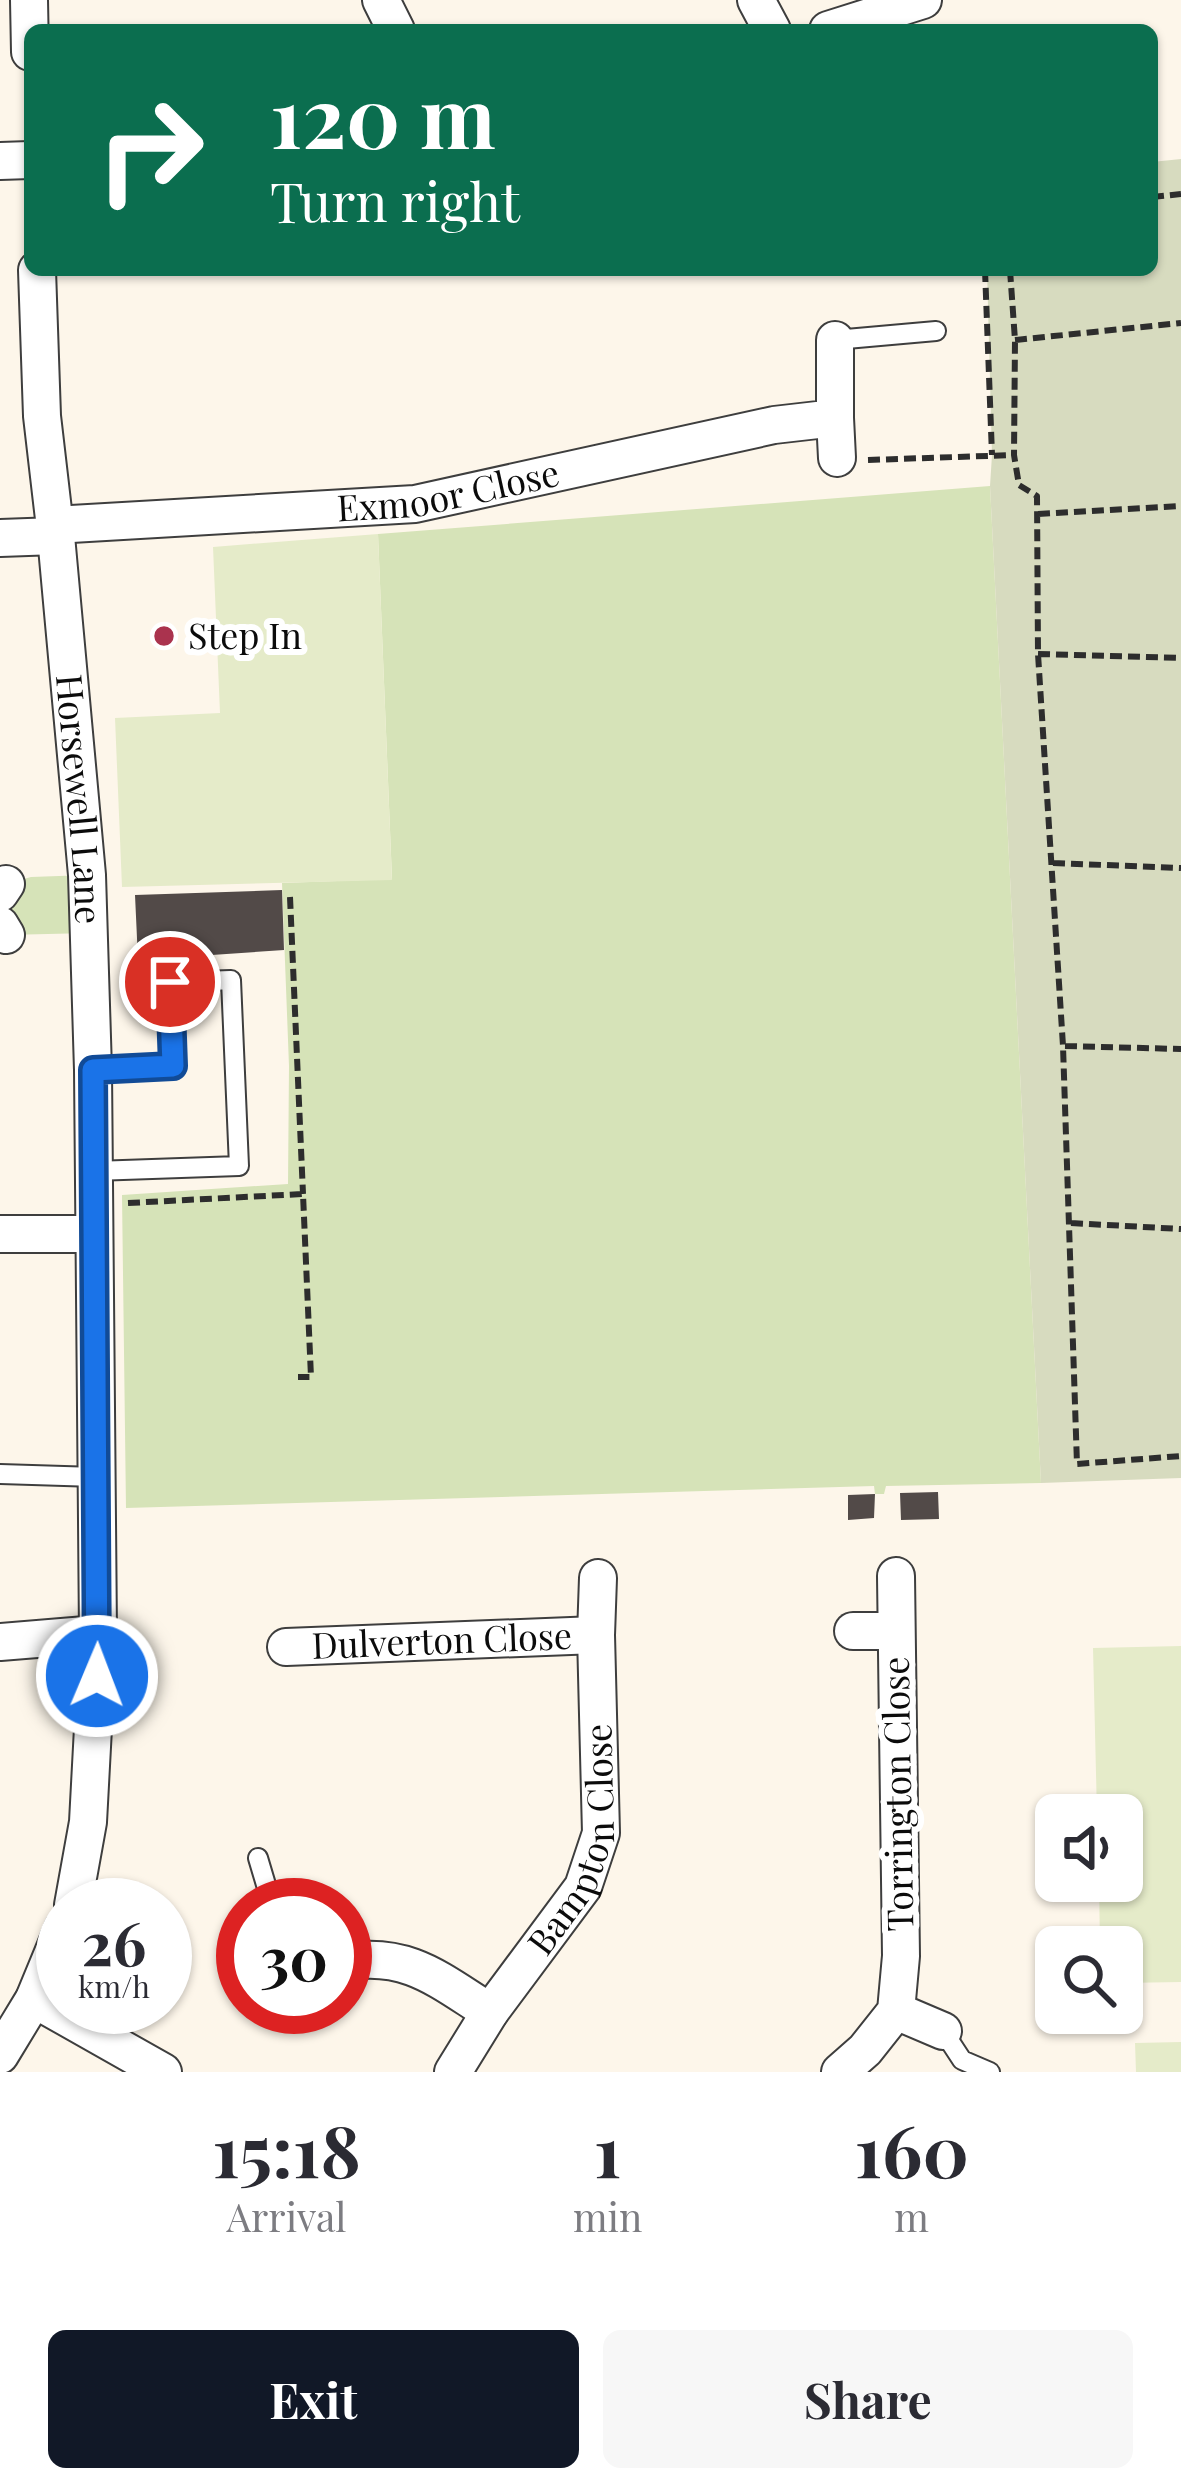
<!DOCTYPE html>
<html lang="en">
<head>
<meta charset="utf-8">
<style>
	body { margin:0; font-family:"Playfair Display",serif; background:#f7f7f7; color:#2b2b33; height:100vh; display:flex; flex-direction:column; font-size:45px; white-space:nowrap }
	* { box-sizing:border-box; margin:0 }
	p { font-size:39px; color:#7c7c81 }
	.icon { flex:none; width:66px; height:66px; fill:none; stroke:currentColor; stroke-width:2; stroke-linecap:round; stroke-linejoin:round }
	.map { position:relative; height:2072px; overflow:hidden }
	.panel { display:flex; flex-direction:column; background:#fff; flex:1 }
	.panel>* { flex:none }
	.banner { position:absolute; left:24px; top:24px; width:1134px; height:252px; border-radius:18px; box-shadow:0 3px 9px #0004; background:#0b6e4f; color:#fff; overflow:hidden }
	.fabs { position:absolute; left:1035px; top:1794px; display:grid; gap:24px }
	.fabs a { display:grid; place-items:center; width:108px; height:108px; border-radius:18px; background:#fff; box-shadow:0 3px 9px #0004; font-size:60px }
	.speed { position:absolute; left:36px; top:1878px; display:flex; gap:24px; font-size:60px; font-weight:700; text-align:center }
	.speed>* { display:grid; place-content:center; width:156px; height:156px; border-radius:50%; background:#fff; box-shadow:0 3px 9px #0004; line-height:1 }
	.speed small { font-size:30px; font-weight:400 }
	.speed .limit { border:18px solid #d22; background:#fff; color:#111 }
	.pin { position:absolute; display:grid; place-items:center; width:102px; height:102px; color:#fff; margin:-51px; border:6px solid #fff; border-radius:50%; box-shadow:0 3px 12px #0007 }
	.me { position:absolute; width:132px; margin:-66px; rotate:1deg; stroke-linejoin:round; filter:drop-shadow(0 0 9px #0008) }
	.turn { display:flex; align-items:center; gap:42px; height:252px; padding:0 48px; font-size:54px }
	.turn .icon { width:156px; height:156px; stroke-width:2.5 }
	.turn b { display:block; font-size:84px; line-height:102px }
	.eta { display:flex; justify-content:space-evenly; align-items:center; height:204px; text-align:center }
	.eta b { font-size:72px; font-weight:700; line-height:84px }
	.cta { display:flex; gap:24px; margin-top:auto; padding:24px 48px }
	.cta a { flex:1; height:138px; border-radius:18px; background:#111827; color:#fff; font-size:48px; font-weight:700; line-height:138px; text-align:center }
	.cta a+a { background:#f7f7f7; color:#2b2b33 }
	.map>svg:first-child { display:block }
	.green { fill:#d6e3b8 }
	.cemetery { fill:#d7dbbf }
	.pitch { fill:#e5ebc9 }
	.building { fill:#524a48 }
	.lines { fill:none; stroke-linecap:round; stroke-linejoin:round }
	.lane-casing { stroke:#3e3e3e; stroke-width:22 }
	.street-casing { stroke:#3e3e3e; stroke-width:40 }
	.path { stroke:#2d2d2d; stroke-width:6; stroke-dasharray:12 6; stroke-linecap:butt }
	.lane { stroke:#fff; stroke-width:18 }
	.street { stroke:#fff; stroke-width:36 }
	.route-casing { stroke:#114b97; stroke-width:30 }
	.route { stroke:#1a73e8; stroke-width:21 }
	.poi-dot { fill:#aa334e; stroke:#fff; stroke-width:4.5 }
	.labels { text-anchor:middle; stroke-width:12; stroke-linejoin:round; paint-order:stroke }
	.street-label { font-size:36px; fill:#0b0b0b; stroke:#fff }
	.poi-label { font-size:36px; fill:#0b0b0b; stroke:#fff; text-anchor:start }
</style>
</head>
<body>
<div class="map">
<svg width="1181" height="2072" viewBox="0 0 1181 2072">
	<rect width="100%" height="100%" fill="#fdf6ea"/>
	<!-- green -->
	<path class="green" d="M990 486 1041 1483 886 1486 884 1494H875L874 1486 126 1508 122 1195 288 1184 289 1066 282 883 392 879 378 534Z
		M87 875 90 933 6 935V884L31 877Z"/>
	<!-- cemetery -->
	<path class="cemetery" d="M1181 159V1478L1041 1483 990 486 992 455 987 270H1152V162Z"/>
	<!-- pitch -->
	<path class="pitch" d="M378 534 392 880 122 887 115 718 220 713 213 547Z
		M1181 1646V1982L1122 1983V1947H1100L1099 1881H1122V1815H1097L1093 1648Z
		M1181 2042V2072H1136L1135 2043Z"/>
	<!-- building -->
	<path class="building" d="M282 890 284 950 138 960 135 895Z
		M938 1492 939 1519 901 1520 900 1493Z
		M875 1494 874 1518 848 1520V1495Z"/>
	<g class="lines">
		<defs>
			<path id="lane" d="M835 340 936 331
				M93 1070 173 1066 171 982 231 980 239 1166 94 1171
				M0 1474 96 1477
				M258 1858 272 1905
				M943 2031 962 2060 990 2072"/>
			<g id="street">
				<path d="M29 0 30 52"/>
				<path d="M381 0 396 30"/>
				<path d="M756 0 772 30"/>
				<path d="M828 30 923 0"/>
				<path d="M0 161 30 160"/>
				<path id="s1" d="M37 270 42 416 56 536 87 875 93 1070 98 1634 88 1822 73 1905"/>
				<path d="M835 418 837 458"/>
				<path id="s2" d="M54 525 415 504 774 425 835 418V340"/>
				<path d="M0 538 56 536"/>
				<path d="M0 893 6 884"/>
				<path d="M0 925 6 935"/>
				<path d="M0 1234H93"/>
				<path d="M853 1631H895"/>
				<path d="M0 1642 98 1634"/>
				<path id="s3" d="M286 1647 596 1635"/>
				<path d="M345 1962C408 1951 440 1981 490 2012"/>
				<path d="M34 1999 163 2072"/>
				<path d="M896 2011 943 2031"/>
				<path d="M0 2055 34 1999 63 1929"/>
				<path id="s4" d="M453 2072 490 2012 583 1887 601 1833 596 1635 598 1578"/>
				<path d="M840 2072 865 2050 896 2011 901 1956 896 1576"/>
			</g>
		</defs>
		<!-- lane casing -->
		<use href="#lane" class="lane-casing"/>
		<!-- street casing -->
		<use href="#street" class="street-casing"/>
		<!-- path -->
		<path class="path" d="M1152 197 1181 194
			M985 270 992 455
			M1010 270 1015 340 1014 455 1019 485 1037 496 1038 654 1063 1046 1077 1464 1181 1456
			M1015 340 1181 323
			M868 460 1014 455
			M1038 514 1181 506
			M1038 654 1181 658
			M1053 863 1181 868
			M290 897 303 1194
			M1065 1046 1181 1049
			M128 1203 303 1194 311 1377H298
			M1071 1223 1181 1229"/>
		<!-- lane -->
		<use href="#lane" class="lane"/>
		<!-- street -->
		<use href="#street" class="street"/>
	</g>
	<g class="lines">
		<defs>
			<path id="route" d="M97 1676 93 1070 173 1066 170 982"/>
		</defs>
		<!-- route casing -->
		<use href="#route" class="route-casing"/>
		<!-- route -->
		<use href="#route" class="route"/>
	</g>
	<!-- markers -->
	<circle class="poi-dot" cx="164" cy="636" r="12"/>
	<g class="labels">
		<!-- street labels -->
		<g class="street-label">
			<text dy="13" stroke="none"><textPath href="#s2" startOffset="396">Exmoor Close</textPath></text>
			<text dy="13" stroke="none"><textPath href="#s1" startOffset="531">Horsewell Lane</textPath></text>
			<text dy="13" stroke="none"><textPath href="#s3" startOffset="156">Dulverton Close</textPath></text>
			<text transform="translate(898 1794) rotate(-91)" y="13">Torrington Close</text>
			<text dy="13" stroke="none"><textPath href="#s4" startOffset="270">Bampton Close</textPath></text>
		</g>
		<!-- poi labels -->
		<g class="poi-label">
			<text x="188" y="649">Step In</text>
		</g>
	</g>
</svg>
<div class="fabs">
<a><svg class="icon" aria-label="sound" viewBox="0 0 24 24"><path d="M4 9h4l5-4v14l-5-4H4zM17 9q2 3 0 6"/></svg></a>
<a><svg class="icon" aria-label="search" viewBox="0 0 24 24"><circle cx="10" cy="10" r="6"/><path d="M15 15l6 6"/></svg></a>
</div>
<div class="speed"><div>26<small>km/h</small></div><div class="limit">30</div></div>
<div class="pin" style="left:170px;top:982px;background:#d93025"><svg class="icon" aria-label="arrive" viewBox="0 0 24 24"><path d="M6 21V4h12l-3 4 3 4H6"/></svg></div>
<svg class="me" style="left:97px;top:1676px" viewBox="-20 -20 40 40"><circle r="17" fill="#1a73e8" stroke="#fff" stroke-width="3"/><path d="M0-11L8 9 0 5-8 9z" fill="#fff"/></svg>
<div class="banner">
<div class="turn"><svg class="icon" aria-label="right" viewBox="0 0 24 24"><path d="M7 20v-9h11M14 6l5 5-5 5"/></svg><div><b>120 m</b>Turn right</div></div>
</div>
</div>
<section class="panel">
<div class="eta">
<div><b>15:18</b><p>Arrival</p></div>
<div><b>1</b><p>min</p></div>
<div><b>160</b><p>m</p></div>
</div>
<div class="cta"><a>Exit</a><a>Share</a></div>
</section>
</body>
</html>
